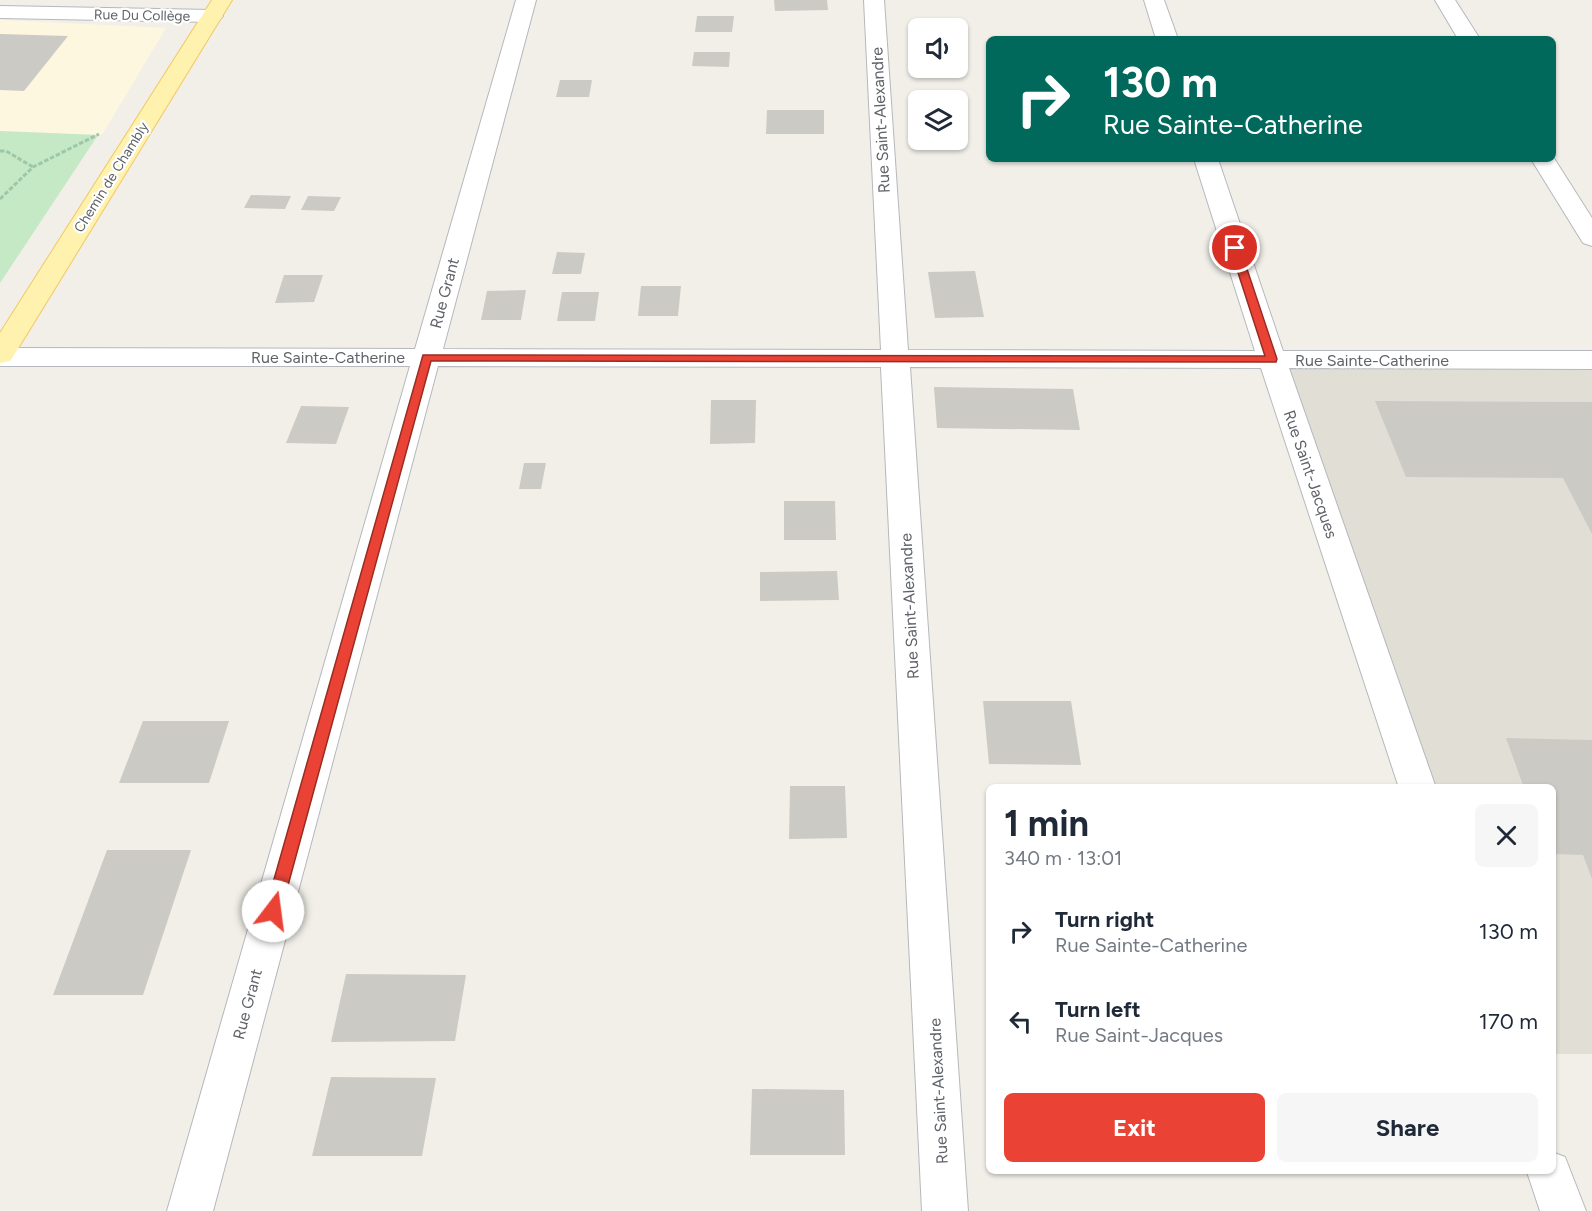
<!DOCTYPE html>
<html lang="en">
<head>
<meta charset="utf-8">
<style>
	body { margin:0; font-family:Figtree,sans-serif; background:#f6f6f7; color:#1f2937; height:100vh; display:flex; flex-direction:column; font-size:22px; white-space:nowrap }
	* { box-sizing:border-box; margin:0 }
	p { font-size:20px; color:#747a83 }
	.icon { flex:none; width:33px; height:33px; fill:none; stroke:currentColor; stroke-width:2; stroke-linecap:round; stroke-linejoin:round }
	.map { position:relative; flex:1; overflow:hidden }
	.drawer { position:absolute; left:986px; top:784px; width:570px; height:390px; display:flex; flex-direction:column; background:#fff; border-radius:9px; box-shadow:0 2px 4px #0004 }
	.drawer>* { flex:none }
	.top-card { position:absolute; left:986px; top:36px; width:570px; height:126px; border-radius:9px; box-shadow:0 2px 4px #0004; background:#00695c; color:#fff; overflow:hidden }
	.tools { position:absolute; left:908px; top:18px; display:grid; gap:12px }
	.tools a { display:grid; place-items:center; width:60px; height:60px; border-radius:9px; background:#fff; box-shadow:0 2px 4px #0004; font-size:30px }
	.pin { position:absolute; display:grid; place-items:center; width:51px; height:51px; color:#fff; margin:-26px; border:3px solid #fff; border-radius:50%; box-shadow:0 2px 6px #0007 }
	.me { position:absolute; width:66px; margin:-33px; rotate:15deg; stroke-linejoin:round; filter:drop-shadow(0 0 4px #0008) }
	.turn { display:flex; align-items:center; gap:21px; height:126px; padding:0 18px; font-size:27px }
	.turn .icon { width:78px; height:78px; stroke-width:2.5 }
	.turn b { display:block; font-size:42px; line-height:51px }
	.round { display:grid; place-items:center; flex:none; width:63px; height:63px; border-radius:9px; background:#f6f6f7 }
	.overview { display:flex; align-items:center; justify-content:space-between; height:102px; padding:0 18px }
	h1 { font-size:36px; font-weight:700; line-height:45px }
	.primary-button { display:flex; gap:12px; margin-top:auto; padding:12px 18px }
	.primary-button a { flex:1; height:69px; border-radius:9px; background:#ea4335; color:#fff; font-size:24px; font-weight:700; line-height:69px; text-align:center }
	.primary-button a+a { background:#f6f6f7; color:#1f2937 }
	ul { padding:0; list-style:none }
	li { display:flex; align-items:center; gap:18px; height:90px; padding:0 18px }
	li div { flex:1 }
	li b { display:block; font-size:22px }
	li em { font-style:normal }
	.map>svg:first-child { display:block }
	.commercial { fill:#fef7e0 }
	.education { fill:#e1ded6 }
	.green { fill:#c5e8c5 }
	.building { fill:#cccac5 }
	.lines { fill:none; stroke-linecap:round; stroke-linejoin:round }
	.minor-casing { stroke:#b5b8bc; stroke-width:2 }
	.major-casing { stroke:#f2c960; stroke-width:2 }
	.path { stroke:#9cc7a9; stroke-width:3; stroke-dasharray:4.5 2; stroke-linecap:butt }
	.minor { fill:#fff; fill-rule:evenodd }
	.major { fill:#fff2af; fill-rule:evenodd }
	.route { fill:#ea4335; stroke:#982c22; stroke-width:1.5 }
	.labels { text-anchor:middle; stroke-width:4.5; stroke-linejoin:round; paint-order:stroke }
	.far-street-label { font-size:14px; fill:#5f6368; stroke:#fff }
	.street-label { font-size:16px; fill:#5f6368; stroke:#fff }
</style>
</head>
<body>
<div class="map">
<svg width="1592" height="1211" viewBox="0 0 1592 1211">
	<rect width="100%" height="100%" fill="#f1efe8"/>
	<!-- commercial -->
	<path class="commercial" d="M0 20 166 28 102 135 0 131Z"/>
	<!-- education -->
	<path class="education" d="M1272 359 1592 360V1054H1553L1552 788 1418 787Z"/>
	<!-- green -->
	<path class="green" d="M0 131 98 135 0 283Z"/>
	<!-- building -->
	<path class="building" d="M774 0H827L828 10 775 11Z
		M697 16H734L732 32H695Z
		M0 34 68 36 24 91 0 90Z
		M694 52H730L729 67 692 66Z
		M560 80H592L589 97H556Z
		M767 110H824V134H766Z
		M251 195 291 196 285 209 244 208Z
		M308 196 341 197 334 211 301 210Z
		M557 252 585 253 581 274H552Z
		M975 271 984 317 935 318 928 272Z
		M284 275H323L314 302 275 303Z
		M641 286H681L678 316H638Z
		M526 290 521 320H481L487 291Z
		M562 292H599L595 321H557Z
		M934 387 1073 389 1080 430 937 428Z
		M711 400H756L755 443 710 444Z
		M1375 401 1592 402V534L1563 478 1406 477Z
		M301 406 349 407 336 444 286 443Z
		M524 463H546L541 489H519Z
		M784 501H835L836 540H784Z
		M837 571 839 600 760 601V572Z
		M983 701H1071L1081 765 989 764Z
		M143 721H229L209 783H119Z
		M1506 738 1592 740V879L1583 855 1552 854V788H1524Z
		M790 786H845L847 838 789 839Z
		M107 850H191L143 995H53Z
		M346 974 466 975 455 1041 331 1042Z
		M331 1077 436 1078 422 1156H312Z
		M752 1089 844 1090 845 1155H750Z"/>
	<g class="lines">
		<defs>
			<path id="minor" d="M516 0H536L443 349 881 350 864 0H884L908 350 1255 351 1194 159H1218L1283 351H1592V369L1289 368 1436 788H1399L1261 368 910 367 968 1211H922L881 367 438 366 213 1211H167L410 366H0V348L415 349Z
				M1144 0H1164L1178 39H1156Z
				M1435 0H1455L1480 39H1458Z
				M0 6 212 10 219 12 223 16 219 20 212 22 0 18Z
				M1552 155 1592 218V246L1583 243 1531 159H1552Z
				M1552 1152 1565 1157 1586 1211H1540L1527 1172H1552Z"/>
			<path id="major" d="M212 0H232L14 355 10 361 0 363V333Z"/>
		</defs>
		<!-- minor casing -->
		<use href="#minor" class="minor-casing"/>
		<!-- major casing -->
		<use href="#major" class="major-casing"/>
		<!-- path -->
		<path class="path" d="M0 151H6L33 167
			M0 199 33 167 99 134"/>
		<!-- minor -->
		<use href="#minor" class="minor"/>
		<!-- major -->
		<use href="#major" class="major"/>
	</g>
	<!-- route -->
	<path class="route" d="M1235 245 1240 248 1277 359 1276 362 431 361 281 911 279 916 273 918 268 916 265 911 423 355 1265 356 1230 248Z"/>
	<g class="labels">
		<!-- far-street labels -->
		<g class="far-street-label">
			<text transform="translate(142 15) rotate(1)" y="5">Rue Du Collège</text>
			<text transform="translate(111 177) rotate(-58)" y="5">Chemin de Chambly</text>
		</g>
		<!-- street labels -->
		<g class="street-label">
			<text transform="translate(880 120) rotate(-93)" y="6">Rue Saint-Alexandre</text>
			<text transform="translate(444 293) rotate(-75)" y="6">Rue Grant</text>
			<text x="328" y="363">Rue Sainte-Catherine</text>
			<text x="1372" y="366">Rue Sainte-Catherine</text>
			<text transform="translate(1311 474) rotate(71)" y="6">Rue Saint-Jacques</text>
			<text transform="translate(909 606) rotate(-93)" y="6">Rue Saint-Alexandre</text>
			<text transform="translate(247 1004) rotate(-75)" y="6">Rue Grant</text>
			<text transform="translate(938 1091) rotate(-93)" y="6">Rue Saint-Alexandre</text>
		</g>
	</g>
</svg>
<div class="tools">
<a><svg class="icon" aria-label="sound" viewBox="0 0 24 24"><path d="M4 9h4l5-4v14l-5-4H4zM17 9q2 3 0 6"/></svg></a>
<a><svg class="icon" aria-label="layers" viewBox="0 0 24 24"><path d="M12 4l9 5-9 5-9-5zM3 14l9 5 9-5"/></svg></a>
</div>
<div class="pin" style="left:1235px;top:248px;background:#d93025"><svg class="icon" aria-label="arrive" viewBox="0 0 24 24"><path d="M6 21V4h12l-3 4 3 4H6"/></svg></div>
<svg class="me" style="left:273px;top:911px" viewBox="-20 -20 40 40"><circle r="19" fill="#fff"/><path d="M0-13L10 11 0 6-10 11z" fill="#ea4335"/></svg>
<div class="top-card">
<div class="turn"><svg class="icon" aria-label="right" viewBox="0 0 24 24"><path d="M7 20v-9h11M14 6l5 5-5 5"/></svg><div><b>130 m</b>Rue Sainte-Catherine</div></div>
</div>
<section class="drawer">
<div class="overview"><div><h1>1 min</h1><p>340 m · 13:01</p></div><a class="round"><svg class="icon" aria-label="close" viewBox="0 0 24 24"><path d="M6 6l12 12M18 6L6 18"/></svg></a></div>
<ul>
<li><svg class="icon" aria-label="right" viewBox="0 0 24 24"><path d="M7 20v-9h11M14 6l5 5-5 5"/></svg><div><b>Turn right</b><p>Rue Sainte-Catherine</p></div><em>130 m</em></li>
<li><svg class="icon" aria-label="left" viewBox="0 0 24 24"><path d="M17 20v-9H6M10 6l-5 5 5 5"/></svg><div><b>Turn left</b><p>Rue Saint-Jacques</p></div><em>170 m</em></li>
</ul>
<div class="primary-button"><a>Exit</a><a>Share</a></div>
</section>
</div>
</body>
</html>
